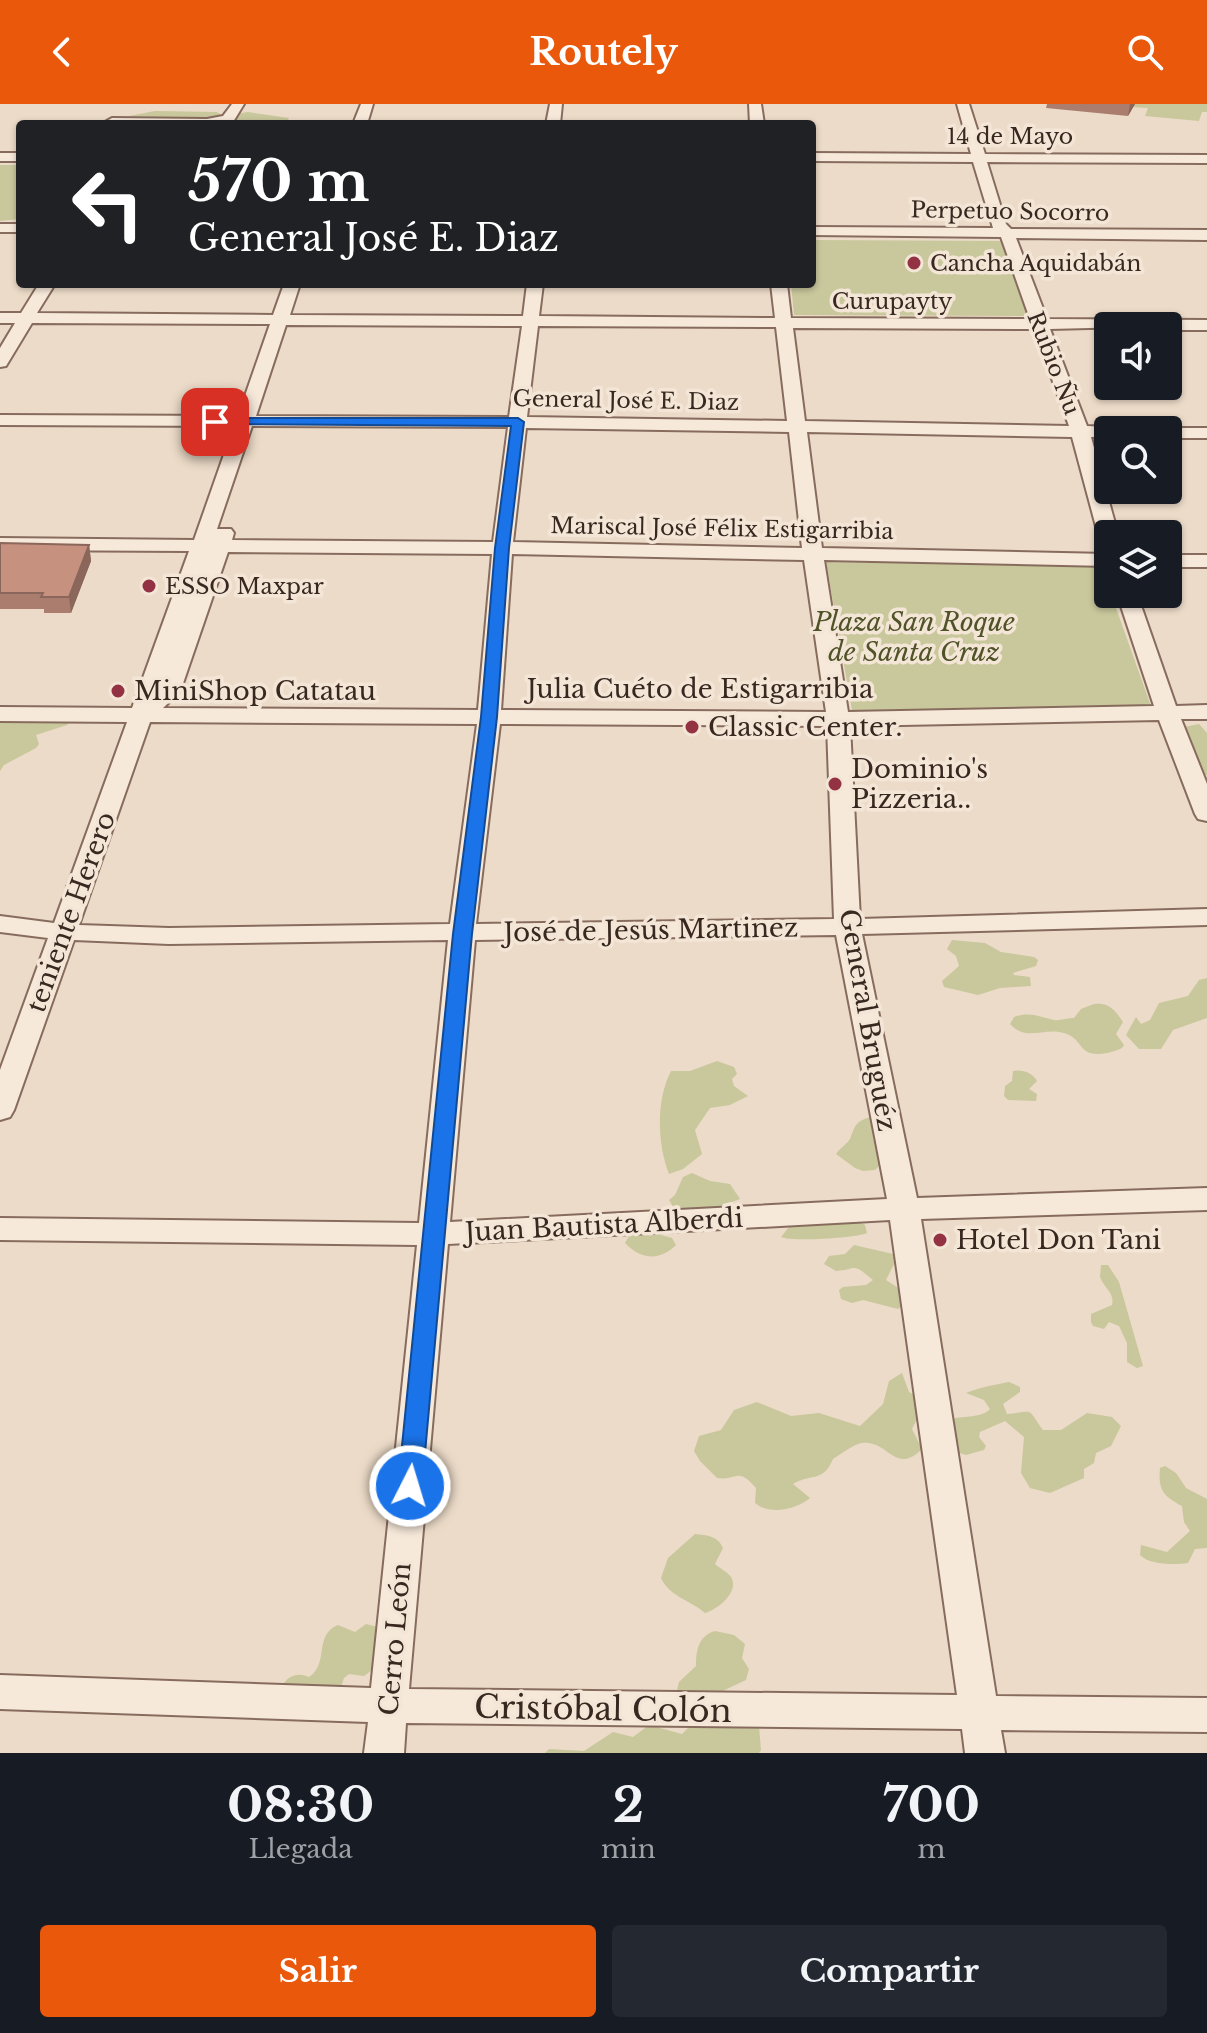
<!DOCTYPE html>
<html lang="es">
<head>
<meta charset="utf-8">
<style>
	body { margin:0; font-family:"Libre Baskerville",serif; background:#242831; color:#f1f3f6; height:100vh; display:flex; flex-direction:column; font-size:30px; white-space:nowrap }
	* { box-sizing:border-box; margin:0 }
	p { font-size:26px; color:#9ea1a6 }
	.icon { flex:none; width:44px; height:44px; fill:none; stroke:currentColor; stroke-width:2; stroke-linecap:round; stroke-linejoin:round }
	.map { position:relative; height:1649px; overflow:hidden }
	.sheet { display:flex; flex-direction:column; background:#171b24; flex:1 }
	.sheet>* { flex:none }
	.top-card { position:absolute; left:16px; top:16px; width:800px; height:168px; border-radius:8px; box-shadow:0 2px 6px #0004; background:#202124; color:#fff; overflow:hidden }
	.fabs { position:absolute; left:1094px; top:208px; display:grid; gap:16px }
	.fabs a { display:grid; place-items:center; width:88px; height:88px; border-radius:8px; background:#171b24; box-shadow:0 2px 6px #0004; font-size:40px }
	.pin { position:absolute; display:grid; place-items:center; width:68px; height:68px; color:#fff; margin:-34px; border-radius:16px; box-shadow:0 4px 12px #0006 }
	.me { position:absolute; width:88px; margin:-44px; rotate:5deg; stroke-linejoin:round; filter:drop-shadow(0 0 6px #0008) }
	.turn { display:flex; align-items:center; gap:28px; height:168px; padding:0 40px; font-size:36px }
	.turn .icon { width:104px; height:104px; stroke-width:2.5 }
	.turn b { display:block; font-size:56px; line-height:68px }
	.eta { display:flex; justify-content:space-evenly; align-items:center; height:136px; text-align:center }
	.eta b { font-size:48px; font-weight:700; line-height:56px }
	.cta { display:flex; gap:16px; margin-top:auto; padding:16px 40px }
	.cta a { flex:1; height:92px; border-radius:8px; background:#ea580c; color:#fff; font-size:32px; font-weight:700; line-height:92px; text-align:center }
	.cta a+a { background:#242831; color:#f1f3f6 }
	header { display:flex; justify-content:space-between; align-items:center; height:104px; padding:0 40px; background:#ea580c; color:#fff; font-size:36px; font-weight:700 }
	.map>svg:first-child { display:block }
	.green { fill:#c9c79c }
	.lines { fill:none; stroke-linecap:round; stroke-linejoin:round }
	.minor-casing { stroke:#876c5e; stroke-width:4 }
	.minor { fill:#f7e9da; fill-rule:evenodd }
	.wall { fill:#ab7d6e }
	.shaded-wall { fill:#8b665a }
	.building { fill:#c79180; stroke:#8b665a; stroke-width:2 }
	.route { fill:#1a73e8; stroke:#114b97; stroke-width:2 }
	.poi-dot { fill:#923243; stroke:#f4e6d7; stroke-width:3 }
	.labels { text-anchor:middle; stroke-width:7; stroke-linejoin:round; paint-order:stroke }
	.far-street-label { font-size:22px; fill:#382820; stroke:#f4e6d7 }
	.far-poi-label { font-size:22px; fill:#382820; stroke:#f4e6d7; text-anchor:start }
	.park-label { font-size:26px; font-style:italic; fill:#505328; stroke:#f4e6d7 }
	.street-label { font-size:26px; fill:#382820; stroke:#f4e6d7 }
	.poi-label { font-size:26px; fill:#382820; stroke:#f4e6d7; text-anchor:start }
	.near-street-label { font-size:32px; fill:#382820; stroke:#f4e6d7 }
</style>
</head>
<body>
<header><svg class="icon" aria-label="back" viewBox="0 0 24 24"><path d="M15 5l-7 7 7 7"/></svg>Routely<svg class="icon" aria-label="search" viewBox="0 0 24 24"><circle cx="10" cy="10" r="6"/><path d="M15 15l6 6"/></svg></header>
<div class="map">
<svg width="1207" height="1649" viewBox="0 0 1207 1649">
	<rect width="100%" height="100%" fill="#ecdbc8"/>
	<!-- green -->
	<path class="green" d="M1133 0H1207V8H1202L1199 17 1145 12 1148 4 1132 3Z
		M155 7 217 8 223 12 248 8 289 14 286 20 250 17 129 12Z
		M0 61H20V115L0 117Z
		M812 136 1007 137 1035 212 794 211 791 180H812Z
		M826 458 1101 462 1152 605 852 606Z
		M0 610 75 614 67 621 36 631 39 640 36 644 4 661 0 667Z
		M1199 620 1207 629V671L1190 666 1184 623Z
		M952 836 985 839 1001 848 1034 853 1038 856 1036 862 1013 869 1014 871 1030 873 1031 882 1000 884 978 891 944 883 942 877 959 862 956 852 947 845Z
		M1207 874V914L1173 926 1161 945H1139L1126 931 1136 913 1141 920 1150 916 1159 899 1188 892 1199 876Z
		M1094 900C1109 898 1115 906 1123 918L1116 930 1124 941 1122 944C1113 948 1100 952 1090 949 1078 945 1080 931 1059 928 1041 925 1026 937 1010 920L1014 913C1029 907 1040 913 1054 916 1059 917 1068 914 1074 914L1081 905Z
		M717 957 734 963 737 970 732 975 734 982 748 992 730 1001 710 1004 695 1026 702 1050 683 1065 669 1070C657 1039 656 996 671 967H690Z
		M1013 967C1022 965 1033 969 1037 977L1029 985 1037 990 1036 997 1008 996 1004 992 1005 982 1012 977Z
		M872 1013 877 1024 873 1035 882 1042 885 1056 875 1066 863 1067 855 1064 836 1050C840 1044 847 1040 850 1035 855 1022 856 1016 872 1013Z
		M692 1069 710 1077 730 1080 740 1095 721 1102 715 1108H676L669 1096 675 1091 683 1073Z
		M851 1114 865 1121 867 1129C856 1134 791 1138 781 1133L789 1123 834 1120Z
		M657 1130 672 1134 676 1141C660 1157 641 1156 625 1139L629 1132Z
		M854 1141 893 1150 895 1158 886 1176 903 1187 906 1199 898 1205 863 1196 852 1199 841 1195 839 1186 843 1183 866 1181 873 1176C851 1158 859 1165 836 1167L824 1160 829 1152 845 1150Z
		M1101 1161H1108L1119 1178 1143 1262 1137 1264 1127 1258V1239L1119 1222 1109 1218 1104 1225 1093 1222 1091 1218V1210L1112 1201C1115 1189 1104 1184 1100 1173Z
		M902 1269 909 1288 918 1293 925 1311 916 1317 912 1325 922 1345C895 1372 889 1336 862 1339 854 1340 841 1350 833 1355 823 1379 811 1369 793 1380L810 1394C797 1405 770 1412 755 1399L756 1384C737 1362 738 1377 717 1374L700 1357 694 1347 699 1332 721 1326 734 1306 757 1298 791 1312 819 1309 860 1322 883 1300 889 1277Z
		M1009 1278 1020 1283V1288L1003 1300 1007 1310C1036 1307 1026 1303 1043 1326H1061L1087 1309 1112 1313 1121 1322 1111 1342 1096 1349 1094 1359 1084 1365V1374L1050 1389 1030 1384 1021 1369 1024 1333 1005 1317 980 1328 979 1333 986 1342 984 1346 966 1351 947 1345 948 1316C961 1311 981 1315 990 1305L984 1296 966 1289C980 1283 994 1281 1009 1278Z
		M1165 1362 1176 1369 1186 1384 1207 1395V1444L1195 1445 1188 1459C1175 1461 1149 1461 1140 1451L1141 1441 1167 1448 1190 1427 1184 1418 1182 1402C1163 1392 1158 1386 1160 1364Z
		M695 1430C707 1431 718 1432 723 1444L715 1460C719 1464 728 1468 731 1473 740 1488 717 1506 705 1509 690 1496 670 1493 661 1474L668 1454Z
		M366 1520 378 1523C378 1542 383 1561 364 1572L349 1570 344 1574 340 1586 281 1583C288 1572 297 1568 309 1573 330 1559 313 1531 338 1521L355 1528Z
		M715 1527 734 1531 745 1540 742 1554 749 1565 746 1576 714 1591 676 1590 679 1578 696 1562C696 1547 698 1532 715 1527Z
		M649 1621 682 1630 691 1621 759 1622 761 1646 759 1649H545L549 1645 584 1647 613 1628 633 1633Z"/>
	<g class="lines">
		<defs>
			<path id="minor" d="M232 0H244L233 18 223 20 105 18 112 14 207 15 223 12Z
				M361 0H373L367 20H353Z
				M550 0H562L560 20H546Z
				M749 0H761L764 20H750Z
				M957 0H969L985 50 1207 51V59L987 58 1006 120 1011 125 1207 126V136L1016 134 1047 215 1207 216V226H1168V222L1050 225 1087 322 1108 323 1116 326H1108V333H1091L1118 430H1108V436L1098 430 1072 333 807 328 822 444 1108 450V462L824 456 848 608 1154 602 1117 490H1137L1176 602 1207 601V615H1181L1207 680V717L1198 715 1195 710 1159 616 850 622 860 815 1207 805V821L862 830 917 1094 1207 1084V1106L921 1115 996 1592 1207 1594V1628L1001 1626 1005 1649H965L962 1625 406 1619 404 1649H364L368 1618 0 1605V1571L371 1584 417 1141 0 1136V1114L419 1119 448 836 169 840 74 836 14 1006 10 1013 0 1016V966L48 834 0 828V812L54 819 127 618 0 617V603L132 604 189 447 0 446V434L194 436 234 322 0 321V311L238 312 270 220 32 219 6 262 0 263V244L15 219H0V209H21L39 180H55L37 209 273 211 284 180H300L290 211 523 212 527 180H543L539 212 775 214 771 180H787L791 214 1030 215 1001 133 812 131V123L993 124 973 58 812 57V49L971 50ZM286 221 522 222 509 313 256 312ZM538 222 776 223 787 317 527 313ZM793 224 1034 225 1069 322 805 317ZM252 322 508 323 493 438 232 436 234 429 231 425H217ZM526 324 789 328 802 444 513 438ZM228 448 492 450 478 606 163 604 180 588ZM512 450 804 456 826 608 501 606ZM150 618 477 620 450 820 169 824 79 821ZM500 620 827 622 834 815 476 820ZM836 831 887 1095 450 1118 475 836ZM890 1116 957 1591 409 1585 448 1140Z
				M0 49H20V57H0Z
				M0 120H20V128H0Z
				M1168 324H1207V334H1168V326H1161Z
				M1168 451H1207V463H1168Z"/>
		</defs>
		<!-- minor casing -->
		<use href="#minor" class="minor-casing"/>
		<!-- minor -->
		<use href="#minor" class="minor"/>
	</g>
	<!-- wall -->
	<path class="wall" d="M1047 0H1135L1128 12 1046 4Z
		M0 439 89 441 91 457 71 509H44V505H0Z"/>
	<!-- shaded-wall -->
	<path class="shaded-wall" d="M1130 0H1135L1128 12Z
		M89 441 91 457 71 509 69 493Z"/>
	<!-- building -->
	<path class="building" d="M0 439 89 441 69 493H41L43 489H0Z"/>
	<!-- route -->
	<path class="route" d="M215 314H518L524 318 509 444 497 613 472 830 422 1382 418 1389 410 1392 401 1389 398 1382 453 830 481 613 495 444 511 322 211 320V315Z"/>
	<!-- markers -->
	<g class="poi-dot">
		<circle cx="914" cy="159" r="8"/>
		<circle cx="149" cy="482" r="8"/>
		<circle cx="118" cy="587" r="8"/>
		<circle cx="692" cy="623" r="8"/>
		<circle cx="835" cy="680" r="8"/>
		<circle cx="940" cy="1136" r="8"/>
	</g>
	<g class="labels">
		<!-- far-street labels -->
		<g class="far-street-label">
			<text x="1010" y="40">14 de Mayo</text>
			<text transform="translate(1010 107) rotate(1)" y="8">Perpetuo Socorro</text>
			<text x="892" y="205">Curupayty</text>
			<text transform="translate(1054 259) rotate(69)" y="8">Rubio Ñu</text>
			<text transform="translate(626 296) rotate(1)" y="8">General José E. Diaz</text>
			<text transform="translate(722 424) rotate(1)" y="8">Mariscal José Félix Estigarribia</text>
		</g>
		<!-- far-poi labels -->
		<g class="far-poi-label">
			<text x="930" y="167">Cancha Aquidabán</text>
			<text x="165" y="490">ESSO Maxpar</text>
		</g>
		<!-- park labels -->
		<g class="park-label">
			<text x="914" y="527">Plaza San Roque<tspan x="914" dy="30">de Santa Cruz</tspan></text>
		</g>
		<!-- street labels -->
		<g class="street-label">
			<text x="700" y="594">Julia Cuéto de Estigarribia</text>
			<text transform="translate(71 808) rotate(-70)" y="9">teniente Herero</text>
			<text transform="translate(651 826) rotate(-1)" y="9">José de Jesús Martinez</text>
			<text transform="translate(868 916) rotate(80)" y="9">General Bruguéz</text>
			<text transform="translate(604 1121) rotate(-3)" y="9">Juan Bautista Alberdi</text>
			<text transform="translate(395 1535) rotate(-85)" y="9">Cerro León</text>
		</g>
		<!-- poi labels -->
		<g class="poi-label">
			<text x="134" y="596">MiniShop Catatau</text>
			<text x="708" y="632">Classic Center.</text>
			<text x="851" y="674">Dominio's<tspan x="851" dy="30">Pizzeria..</tspan></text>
			<text x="956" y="1145">Hotel Don Tani</text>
		</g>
		<!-- near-street labels -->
		<g class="near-street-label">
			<text transform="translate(603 1605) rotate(1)" y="11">Cristóbal Colón</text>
		</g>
	</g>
</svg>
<div class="fabs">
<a><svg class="icon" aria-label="sound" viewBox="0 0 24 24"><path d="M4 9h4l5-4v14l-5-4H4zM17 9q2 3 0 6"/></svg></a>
<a><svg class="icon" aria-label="search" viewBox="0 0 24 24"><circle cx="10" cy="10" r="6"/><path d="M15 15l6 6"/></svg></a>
<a><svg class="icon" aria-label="layers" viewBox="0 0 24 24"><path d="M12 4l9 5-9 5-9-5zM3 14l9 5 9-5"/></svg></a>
</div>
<div class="pin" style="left:215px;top:318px;background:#d93025"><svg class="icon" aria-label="arrive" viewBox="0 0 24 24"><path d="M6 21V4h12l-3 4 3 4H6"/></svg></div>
<svg class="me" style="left:410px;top:1382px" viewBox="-20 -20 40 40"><circle r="17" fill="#1a73e8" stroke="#fff" stroke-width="3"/><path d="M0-11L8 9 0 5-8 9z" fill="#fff"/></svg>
<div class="top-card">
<div class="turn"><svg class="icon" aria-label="left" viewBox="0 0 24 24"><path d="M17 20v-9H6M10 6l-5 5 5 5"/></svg><div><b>570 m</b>General José E. Diaz</div></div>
</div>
</div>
<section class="sheet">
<div class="eta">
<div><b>08:30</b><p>Llegada</p></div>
<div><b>2</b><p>min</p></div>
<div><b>700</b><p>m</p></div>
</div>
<div class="cta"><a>Salir</a><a>Compartir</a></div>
</section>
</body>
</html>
